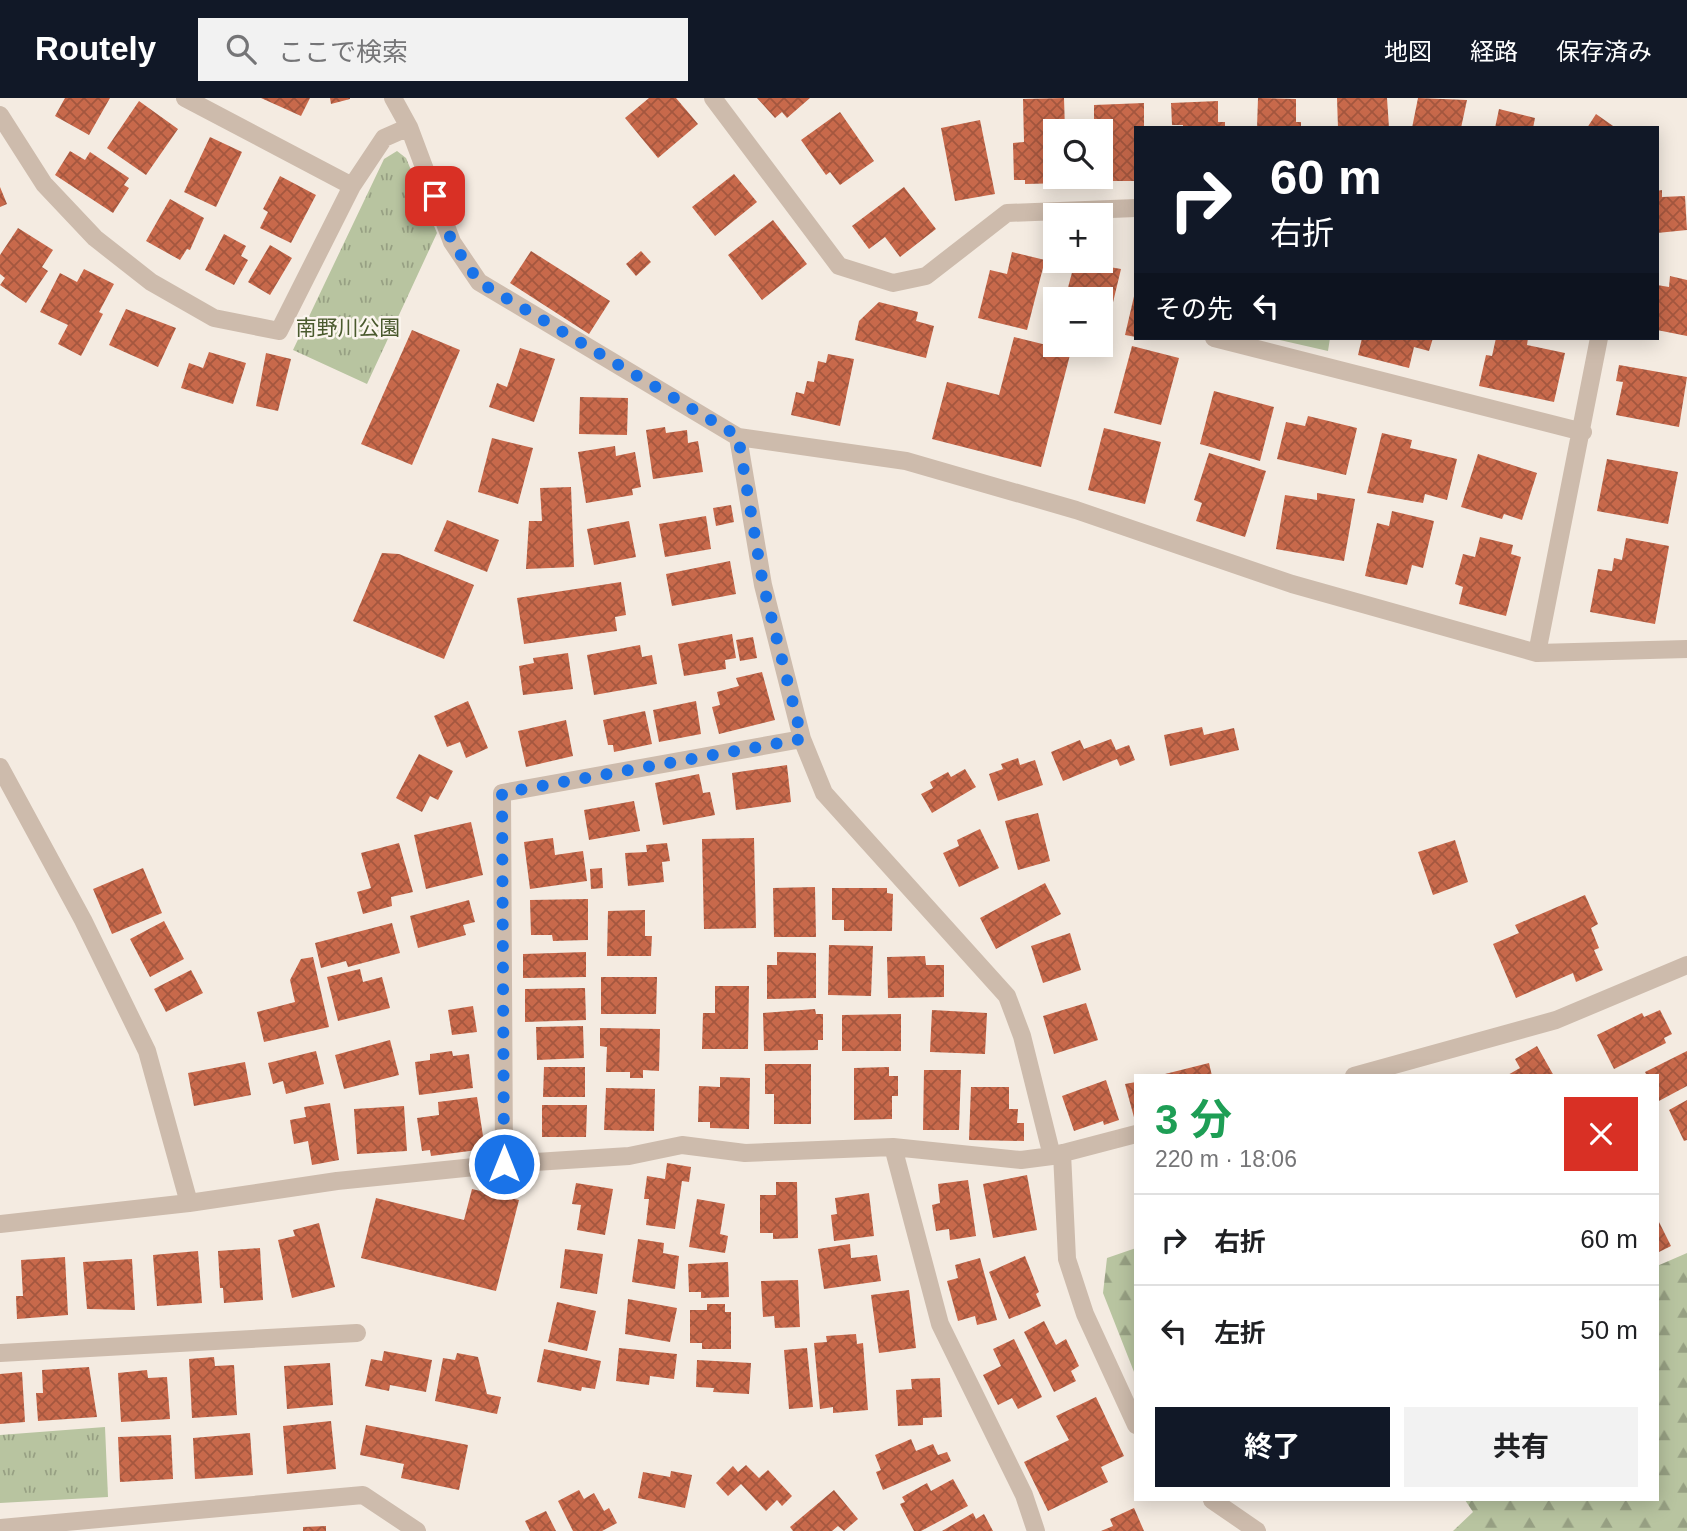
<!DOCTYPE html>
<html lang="ja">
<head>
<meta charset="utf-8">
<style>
	body { margin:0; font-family:Arial,"Noto Sans JP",sans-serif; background:#f2f2f2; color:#202124; height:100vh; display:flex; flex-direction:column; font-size:26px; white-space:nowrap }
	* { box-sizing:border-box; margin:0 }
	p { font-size:23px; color:#757577 }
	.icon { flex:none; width:38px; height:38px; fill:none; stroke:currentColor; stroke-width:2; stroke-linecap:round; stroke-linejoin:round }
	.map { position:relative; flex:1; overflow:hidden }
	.sheet { position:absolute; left:1134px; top:976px; width:525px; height:427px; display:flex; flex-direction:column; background:#fff; border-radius:0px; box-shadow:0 4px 18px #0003 }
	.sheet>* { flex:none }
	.top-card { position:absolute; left:1134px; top:28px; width:525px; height:214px; border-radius:0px; box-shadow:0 4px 18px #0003; background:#111827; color:#fff; overflow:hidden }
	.fabs { position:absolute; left:1043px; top:21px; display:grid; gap:14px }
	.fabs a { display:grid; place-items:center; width:70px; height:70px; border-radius:0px; background:#fff; box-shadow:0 4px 18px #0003; font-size:35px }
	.pin { position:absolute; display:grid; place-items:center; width:60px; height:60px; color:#fff; margin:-30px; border-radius:14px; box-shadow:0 4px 10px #0006 }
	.me { position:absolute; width:77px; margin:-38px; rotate:0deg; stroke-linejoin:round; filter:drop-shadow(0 0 5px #0008) }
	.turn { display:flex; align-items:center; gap:24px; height:147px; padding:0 21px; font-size:32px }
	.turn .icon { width:91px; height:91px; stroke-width:2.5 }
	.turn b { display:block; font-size:49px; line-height:60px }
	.then { display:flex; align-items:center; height:66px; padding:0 21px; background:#0003; gap:14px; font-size:26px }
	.round { display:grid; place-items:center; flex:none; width:74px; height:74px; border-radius:0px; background:#f2f2f2 }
	.head { display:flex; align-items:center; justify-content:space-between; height:119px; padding:0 21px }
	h1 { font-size:42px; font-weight:700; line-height:52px; color:#1e9e55 }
	.primary-button { display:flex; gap:14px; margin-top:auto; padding:14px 21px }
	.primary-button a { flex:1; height:80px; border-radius:0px; background:#111827; color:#fff; font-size:28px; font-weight:700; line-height:80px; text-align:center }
	.primary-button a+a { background:#f2f2f2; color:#202124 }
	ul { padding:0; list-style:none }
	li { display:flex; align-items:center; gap:21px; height:91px; padding:0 21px; border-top:2px solid #e0e0e0 }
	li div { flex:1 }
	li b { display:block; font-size:26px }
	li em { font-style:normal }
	header { display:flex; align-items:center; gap:42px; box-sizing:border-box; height:98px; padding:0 35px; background:#111827; color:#fff }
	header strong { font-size:33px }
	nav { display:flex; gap:38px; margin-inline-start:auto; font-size:24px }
	.search { width:490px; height:63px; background:#f2f2f2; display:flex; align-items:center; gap:18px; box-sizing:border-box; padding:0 24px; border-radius:0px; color:#757577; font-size:26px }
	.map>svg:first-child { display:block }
	.grass { fill:url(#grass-tufts) }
	.forest { fill:url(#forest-firs) }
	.building { fill:url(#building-cross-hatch) }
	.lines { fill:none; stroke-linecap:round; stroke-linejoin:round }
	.minor { stroke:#cdbbac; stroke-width:18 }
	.route { stroke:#1a73e8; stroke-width:12; stroke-dasharray:0 21.6 }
	.labels { text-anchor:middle; stroke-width:5; stroke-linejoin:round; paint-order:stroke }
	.park-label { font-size:21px; fill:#4a5a2e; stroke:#fbf5ee }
</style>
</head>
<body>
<header>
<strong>Routely</strong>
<div class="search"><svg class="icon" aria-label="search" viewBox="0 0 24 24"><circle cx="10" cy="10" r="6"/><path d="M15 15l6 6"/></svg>ここで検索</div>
<nav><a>地図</a><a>経路</a><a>保存済み</a></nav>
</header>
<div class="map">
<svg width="1687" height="1433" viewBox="0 0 1687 1433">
	<defs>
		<pattern id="grass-tufts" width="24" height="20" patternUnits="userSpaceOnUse" patternTransform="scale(1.75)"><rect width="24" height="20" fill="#b8c4a0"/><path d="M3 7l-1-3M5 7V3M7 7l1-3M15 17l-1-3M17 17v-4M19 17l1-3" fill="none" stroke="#97a083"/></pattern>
		<pattern id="forest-firs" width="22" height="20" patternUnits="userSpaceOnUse" patternTransform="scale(1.75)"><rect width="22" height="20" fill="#b8c4a0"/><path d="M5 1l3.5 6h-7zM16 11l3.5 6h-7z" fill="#97a083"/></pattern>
		<pattern id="building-cross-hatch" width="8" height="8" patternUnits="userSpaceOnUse" patternTransform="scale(1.75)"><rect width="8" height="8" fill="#c8694b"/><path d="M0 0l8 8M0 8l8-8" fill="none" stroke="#a4573f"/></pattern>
	</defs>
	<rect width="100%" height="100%" fill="#f4ebe1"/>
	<!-- grass -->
	<path class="grass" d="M397 53 406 60 437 135 367 286 293 252 384 61Z
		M1271 240H1330L1328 253Z
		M105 1329 108 1399 0 1405V1337Z"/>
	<!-- forest -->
	<path class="forest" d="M1136 1150V1279L1103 1195 1107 1160Z
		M1687 1155V1433H1453L1473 1414 1465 1402H1657V1168Z"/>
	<!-- building -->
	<path class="building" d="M65 0H110L89 37 55 18Z
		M261 0H310L301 18Z
		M330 0H350V1L331 6Z
		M649 0H676L698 26 658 60 625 20Z
		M757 0H810L787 20 782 14 775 20Z
		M1064 0 1065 33H1055V79H1066V85L1025 86V82H1014L1013 45 1024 44 1023 1Z
		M1258 0 1296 1V24H1301V30H1257Z
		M1337 0H1387L1389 30H1338Z
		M1418 0 1467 2 1461 30H1412Z
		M139 3 178 31 146 77 107 50Z
		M1218 3V24H1225V30H1183V27H1172L1171 5Z
		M1144 5V30H1136V83H1110L1109 62H1101V33H1094V7Z
		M1499 11 1535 20 1533 30H1495Z
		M840 14 874 63 840 87 830 74 826 77 801 42Z
		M1596 16 1616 30H1587Z
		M980 22 995 96 955 103 941 30Z
		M210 39 242 54 216 109 184 94Z
		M70 53 85 62 90 54 129 80 124 87 129 90 113 115 55 77Z
		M734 76 757 104 715 138 692 109Z
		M280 78 316 97 291 145 260 130 268 114 263 111Z
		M0 89 7 106 0 109Z
		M904 89 936 131 900 159 885 139 869 151 852 128Z
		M1662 92V99L1685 98 1687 132 1657 135V93Z
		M170 101 204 120 190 152 187 151 180 162 146 143Z
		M773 122 807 166 762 202 728 157Z
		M18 130 53 152 42 169 48 173 26 205 0 187 5 180 0 176V157Z
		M224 136 246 148 241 158 248 162 234 187 205 172Z
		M270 147 292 160 270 197 248 184Z
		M531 153 610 203 589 236 510 185Z
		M641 153 651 164 636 178 626 166Z
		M1012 154 1045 162 1027 232 978 220 990 172 1007 176Z
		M1075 163 1121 171 1109 221 1101 219V201H1065Z
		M84 171 114 186 99 214 103 216 81 258 58 246 68 227 40 214 60 175 77 184Z
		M1670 178 1687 182V238L1657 232V187L1669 189Z
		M1135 194H1136V239L1125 237Z
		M879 204 918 214 916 223 934 228 926 260 855 242 859 223Z
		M126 211 176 230 158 269 109 247Z
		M412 232 460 252 412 367 361 346Z
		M1014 239 1071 253 1041 369 932 341 947 284 999 297Z
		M1362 240H1433L1429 253 1414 249 1409 270 1358 257Z
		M1496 240H1528L1527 247 1565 255 1554 304 1479 288 1486 257 1492 258Z
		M1132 248 1179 260 1161 327 1114 315Z
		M520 250 555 261 534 324 489 309 497 285 507 289Z
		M209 254 246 265 233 306 181 290 189 265 203 270Z
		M266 255 291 261 278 313 256 308Z
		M828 256 854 261 840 328 791 317 796 294 804 296 807 283 814 284 818 263 826 265Z
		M1619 267 1687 279 1679 329 1616 317 1623 284 1616 283Z
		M1214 293 1274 309 1260 363 1200 346Z
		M580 299 628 300 627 337 579 336Z
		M1308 318 1357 330 1346 377 1277 361 1286 324 1305 328Z
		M665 329 666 335 687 332 688 345 698 343 703 374 653 381 646 332Z
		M1104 330 1161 344 1145 406 1088 392Z
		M1382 335 1412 342 1410 350 1457 361 1447 402 1425 396 1423 405 1367 395Z
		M492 340 533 350 518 406 478 394Z
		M615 348 616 358 635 354 641 389 632 391 633 397 586 405 578 354Z
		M1209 355 1266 373 1245 439 1196 423 1202 405 1194 402Z
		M1478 356 1537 375 1522 422 1504 416 1502 421 1461 409Z
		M1607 361 1678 374 1668 426 1597 413Z
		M571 389 574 469 526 471 529 423H542L540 390Z
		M1317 395 1355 401 1344 463 1276 451 1285 397 1317 402Z
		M731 407 734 424 716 428 713 410Z
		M1392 413 1434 423 1423 470 1412 467 1407 487 1365 478 1377 425 1389 428Z
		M706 418 711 451 665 459 659 426Z
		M447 422 499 442 487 474 434 453Z
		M629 423 636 459 594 467 587 431Z
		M1480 439 1513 447 1511 456 1521 459 1506 518 1459 506 1463 489 1455 486 1463 456 1475 459Z
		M1626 440 1669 448 1655 526 1590 514 1598 471 1612 473 1614 460 1622 462Z
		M382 455 399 456 474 487 444 561 353 523Z
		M730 463 736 496 672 508 666 476Z
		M621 484 626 517 615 519 617 533 524 546 517 500Z
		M732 536 736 560 725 562 726 571 684 578 678 546Z
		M753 539 757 560 740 563 736 542Z
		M640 547 642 559 652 557 657 586 594 597 587 557Z
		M568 555 573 591 523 597 519 568 534 565 533 560Z
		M762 574 775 622 719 636 712 609 720 607 717 594 739 588 736 580Z
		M468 603 488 650 466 660 460 644 447 649 434 618Z
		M696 603 701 636 659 644 653 612Z
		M645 613 652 646 614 654 613 647H608L603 622Z
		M566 622 573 658 526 669 518 633Z
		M1202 629 1204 637 1234 630 1239 652 1170 668 1164 637Z
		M1111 641 1116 652 1129 647 1135 662 1120 668 1117 661 1063 683 1051 654 1080 642 1084 651Z
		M419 656 453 673 438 702 430 698 422 714 396 700Z
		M1018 660 1020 667 1035 662 1043 687 998 703 989 676 1003 671 1001 666Z
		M787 667 791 704 736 712 732 675Z
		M965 671 976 689 932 715 921 696 933 690 930 684 948 674 951 679Z
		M699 676 703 695 710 694 715 717 663 727 655 685Z
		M634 703 640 733 589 742 584 712Z
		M1038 715 1050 763 1018 772 1005 723Z
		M471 724 483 777 426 791 414 737Z
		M980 731 999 770 959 789 943 755 959 748 957 742Z
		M553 740 555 757 583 753 587 783 530 791 524 744Z
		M754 740 756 830 704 831 702 741Z
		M1455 742 1468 784 1433 797 1418 754Z
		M399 745 413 794 391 799 392 808 363 816 357 794 371 790 361 755Z
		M667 745 670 763 662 764 664 784 628 788 625 755 647 754 646 747Z
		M143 770 162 815 112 836 93 791Z
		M602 770 603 790 591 791 590 771Z
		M1045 785 1061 816 996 851 980 820Z
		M815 789 816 839H774L773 790Z
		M832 790H887V795L893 796 892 833H844V822H832Z
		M1585 797 1598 826 1591 830 1599 850 1594 852 1603 872 1576 884 1573 875 1516 900 1493 846 1519 835 1515 827Z
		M588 801V842L553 843 552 837H531L530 802Z
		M469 802 475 824 463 827 466 837 418 850 410 818Z
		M645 812V838H652L651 858H607L608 813Z
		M164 823 184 861 150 879 130 841Z
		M392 825 400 855 348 869 346 863 321 870 315 845Z
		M1070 835 1081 872 1043 885 1031 848Z
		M829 847 873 848 871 898 828 897Z
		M586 854V879L523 880V856Z
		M777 854 816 855V900L767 901V867H777Z
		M925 858 926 867H944V899L888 900 887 859Z
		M313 859 329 929 264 944 257 914 295 904 290 882 301 861Z
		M360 871 363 884 382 879 390 910 338 923 327 879Z
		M191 872 203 895 166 914 154 891Z
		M601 879H657L656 916H601Z
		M715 888H749L748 951H702L703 915H715Z
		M585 890 586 922 525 924V891Z
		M1086 905 1098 942 1054 956 1043 918Z
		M473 908 477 934 452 937 448 912Z
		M815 911 816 916H823V942H818V952L764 953 763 915Z
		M932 912 987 915 985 956 930 954Z
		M1660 912 1672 936 1664 940 1666 945 1614 971 1597 937 1642 915 1644 919Z
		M901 916V953H842V917Z
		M583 928 584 960 537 962 536 929Z
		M600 930 660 931 659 973 643 972V980H630V974H606L607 949 600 948Z
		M390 942 399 977 344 991 335 957Z
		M1537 948 1554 978H1506L1520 970 1515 961Z
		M316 953 324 986 286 996 283 983 273 986 268 965Z
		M452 953 453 958 469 956 473 990 419 997 415 964 430 962V956Z
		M1687 953V988L1657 1004V978H1647L1645 974Z
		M245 964 251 997 194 1008 188 975Z
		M1209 965 1212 978H1161V977Z
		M765 966H811V1026H774V996H765Z
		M544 969H585V999H543Z
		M889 969V978H898V998H892V1021L854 1022V970Z
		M924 972H961L959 1032H923Z
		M720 979 750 980 749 1031 710 1030V1024H698L699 988 720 989Z
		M1106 982 1119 1022 1104 1027 1103 1023 1074 1033 1062 998Z
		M1136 984V1023H1135L1125 986Z
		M971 989H1009V1011H1018L1017 1025H1024V1043L969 1042Z
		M606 990 655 991 654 1033 604 1032Z
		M477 999 485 1051 431 1058 430 1052 422 1053 417 1020 439 1017 438 1004Z
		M1687 1002V1042L1684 1043 1669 1012Z
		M330 1005 339 1062 312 1067 308 1043 294 1046 290 1022 306 1019 304 1009Z
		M542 1007H587L586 1039H542Z
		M404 1008 407 1053 357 1056 354 1011Z
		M667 1065 691 1069 689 1084 682 1083 675 1131 646 1127 649 1101H644L647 1078 665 1081Z
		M1027 1077 1037 1132 993 1140 983 1086Z
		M968 1082 976 1138 950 1142 949 1131 936 1133 932 1107 940 1105 938 1086Z
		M776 1084H797L798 1140 773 1141V1135H760V1097H776Z
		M576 1085 613 1091 605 1137 577 1132 581 1107 572 1106Z
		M472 1091 519 1102 496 1193 361 1160 376 1100 464 1122Z
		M869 1095 874 1138 834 1143 831 1117 837 1116 835 1100Z
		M697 1101 725 1106 720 1136 728 1138 725 1155 689 1149Z
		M1657 1120 1671 1148 1657 1155Z
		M319 1125 335 1189 292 1200 278 1142 295 1138 293 1132Z
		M638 1141 664 1145 663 1155 679 1158 675 1191 632 1184Z
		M850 1146 851 1160 877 1157 881 1183 824 1191 818 1151Z
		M260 1150 263 1202 224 1205 223 1190H220L218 1153Z
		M565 1151 603 1156 597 1196 560 1190Z
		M198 1153 202 1205 157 1208 153 1157Z
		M1025 1158 1039 1194 1036 1196 1041 1208 1009 1221 989 1174Z
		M65 1159 68 1217 17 1221 16 1198H23L21 1162Z
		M980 1160 997 1222 977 1227 975 1218 958 1223 947 1183 958 1180 955 1167Z
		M132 1161 135 1212 87 1211 83 1164Z
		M728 1164 729 1199 701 1200V1194H689L688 1166Z
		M798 1182 800 1229 775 1230 774 1218 763 1219 761 1183Z
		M909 1192 916 1250 879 1255 871 1197Z
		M628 1201 677 1210 670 1244 625 1236Z
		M557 1204 596 1213 587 1253 548 1244Z
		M707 1206H725V1214H731V1251H702V1245H690V1212H707Z
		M1044 1223 1056 1247 1066 1241 1079 1268 1071 1273 1076 1283 1054 1294 1024 1234Z
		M856 1236 857 1246 863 1245 868 1312 833 1315V1309L820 1311 814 1245 827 1244 826 1238Z
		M1014 1241 1042 1299 1018 1311 1012 1300 998 1307 983 1277 1001 1268 993 1251Z
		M619 1250 677 1256 674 1281 650 1278 649 1287 616 1283Z
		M807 1250 813 1309 789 1311 784 1252Z
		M544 1251 601 1263 595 1291 582 1289 581 1293 537 1284Z
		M384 1253 432 1262 426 1294 390 1287 389 1293 365 1288 371 1261 382 1263Z
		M457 1255 478 1259 487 1296 501 1299 497 1316 435 1303 443 1260 455 1262Z
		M214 1259 215 1268 234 1267 237 1317 192 1320 189 1261Z
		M697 1262 751 1265 749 1296 713 1294 714 1290 696 1289Z
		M330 1265 333 1307 287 1311 284 1268Z
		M89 1269 97 1319 38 1323 36 1295H43L42 1272Z
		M147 1272 148 1280 167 1279 170 1321 121 1324 118 1275Z
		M22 1274 25 1324 0 1326V1276Z
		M940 1280 942 1319 923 1320V1327L898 1328 896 1292 912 1291 911 1281Z
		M1096 1299 1124 1358 1101 1369 1108 1384 1048 1413 1024 1364 1069 1342 1056 1318Z
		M331 1323 336 1371 287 1376 283 1328Z
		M366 1327 468 1347 459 1392 401 1380 404 1366 360 1357Z
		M250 1335 253 1377 195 1381 193 1340Z
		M171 1337 173 1381 120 1384 118 1339Z
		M911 1341 916 1353 933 1346 938 1357 947 1354 951 1363 883 1392 876 1374 881 1372 875 1357Z
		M746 1367 759 1380 768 1372 792 1398 782 1408 777 1402 766 1413 741 1386 728 1398 716 1385 733 1368 738 1374Z
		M671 1373 692 1377 685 1410 638 1400 643 1374 670 1379Z
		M953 1381 968 1408 921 1433H914L900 1406 905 1404 902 1399 927 1385 931 1393Z
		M579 1392 584 1401 594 1395 604 1413 609 1410 617 1425 602 1433H573L558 1403Z
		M834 1392 858 1421 844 1433 838 1428 832 1433H793L790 1429Z
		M1134 1410 1144 1433H1101L1113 1428 1110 1421Z
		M546 1413 556 1433H530L525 1423Z
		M973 1415 976 1421 984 1416 993 1433H942Z
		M326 1428V1433H303V1429Z"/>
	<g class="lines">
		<!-- minor -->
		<path class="minor" d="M185 0 352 88
			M393 0 409 29 452 144 479 184 738 339 906 363 1076 412 1292 486 1537 555 1687 551
			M713 0 839 168 893 185 926 178 1007 115 1136 110
			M0 17 44 86 95 140 151 184 214 220 279 233 352 88 384 40 409 29
			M1214 240 1583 334
			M738 339 763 487 802 641 824 695 1007 898 1022 938 1052 1058
			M1537 555 1599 240
			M0 669 83 822 147 953 189 1105
			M1354 978 1556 922 1687 867
			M893 1049 940 1226 1024 1397 1036 1433
			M1062 1055 1067 1161 1085 1216 1136 1327
			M504 1066 502 695 802 641
			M0 1126 189 1105 337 1083 504 1066 629 1058 682 1047 745 1055 893 1049 1021 1062 1052 1058 1136 1036
			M0 1255 357 1235
			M1212 1402 1257 1433
			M0 1430 363 1397 417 1433"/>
	</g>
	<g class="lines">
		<!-- route -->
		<path class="route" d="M435 98 452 144 479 184 738 338 763 486 802 641 502 695 504 1066"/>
	</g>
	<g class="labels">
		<!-- park labels -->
		<g class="park-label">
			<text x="348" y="237">南野川公園</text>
		</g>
	</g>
</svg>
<div class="fabs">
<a><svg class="icon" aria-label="search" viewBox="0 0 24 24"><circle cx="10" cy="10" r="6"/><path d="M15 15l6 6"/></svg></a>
<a>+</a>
<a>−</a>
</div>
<div class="pin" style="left:435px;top:98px;background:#d93025"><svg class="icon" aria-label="arrive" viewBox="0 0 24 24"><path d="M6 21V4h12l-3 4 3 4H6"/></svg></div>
<svg class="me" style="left:504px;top:1066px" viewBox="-20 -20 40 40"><circle r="17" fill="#1a73e8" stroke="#fff" stroke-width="3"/><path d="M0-11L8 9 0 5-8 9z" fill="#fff"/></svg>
<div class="top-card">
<div class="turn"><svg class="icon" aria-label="right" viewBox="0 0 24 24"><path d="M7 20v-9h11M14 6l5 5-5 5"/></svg><div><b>60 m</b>右折</div></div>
<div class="then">その先<svg class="icon" aria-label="left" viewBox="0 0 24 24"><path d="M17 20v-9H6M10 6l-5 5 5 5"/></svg></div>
</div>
<section class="sheet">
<div class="head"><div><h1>3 分</h1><p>220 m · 18:06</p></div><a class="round" style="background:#d93025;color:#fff"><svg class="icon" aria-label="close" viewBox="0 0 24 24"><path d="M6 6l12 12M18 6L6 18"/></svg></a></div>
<ul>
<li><svg class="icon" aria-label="right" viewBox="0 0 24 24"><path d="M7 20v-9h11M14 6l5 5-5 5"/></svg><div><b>右折</b></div><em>60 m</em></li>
<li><svg class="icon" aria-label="left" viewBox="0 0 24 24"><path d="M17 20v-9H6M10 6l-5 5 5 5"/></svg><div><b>左折</b></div><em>50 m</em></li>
</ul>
<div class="primary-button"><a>終了</a><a>共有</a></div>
</section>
</div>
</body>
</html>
